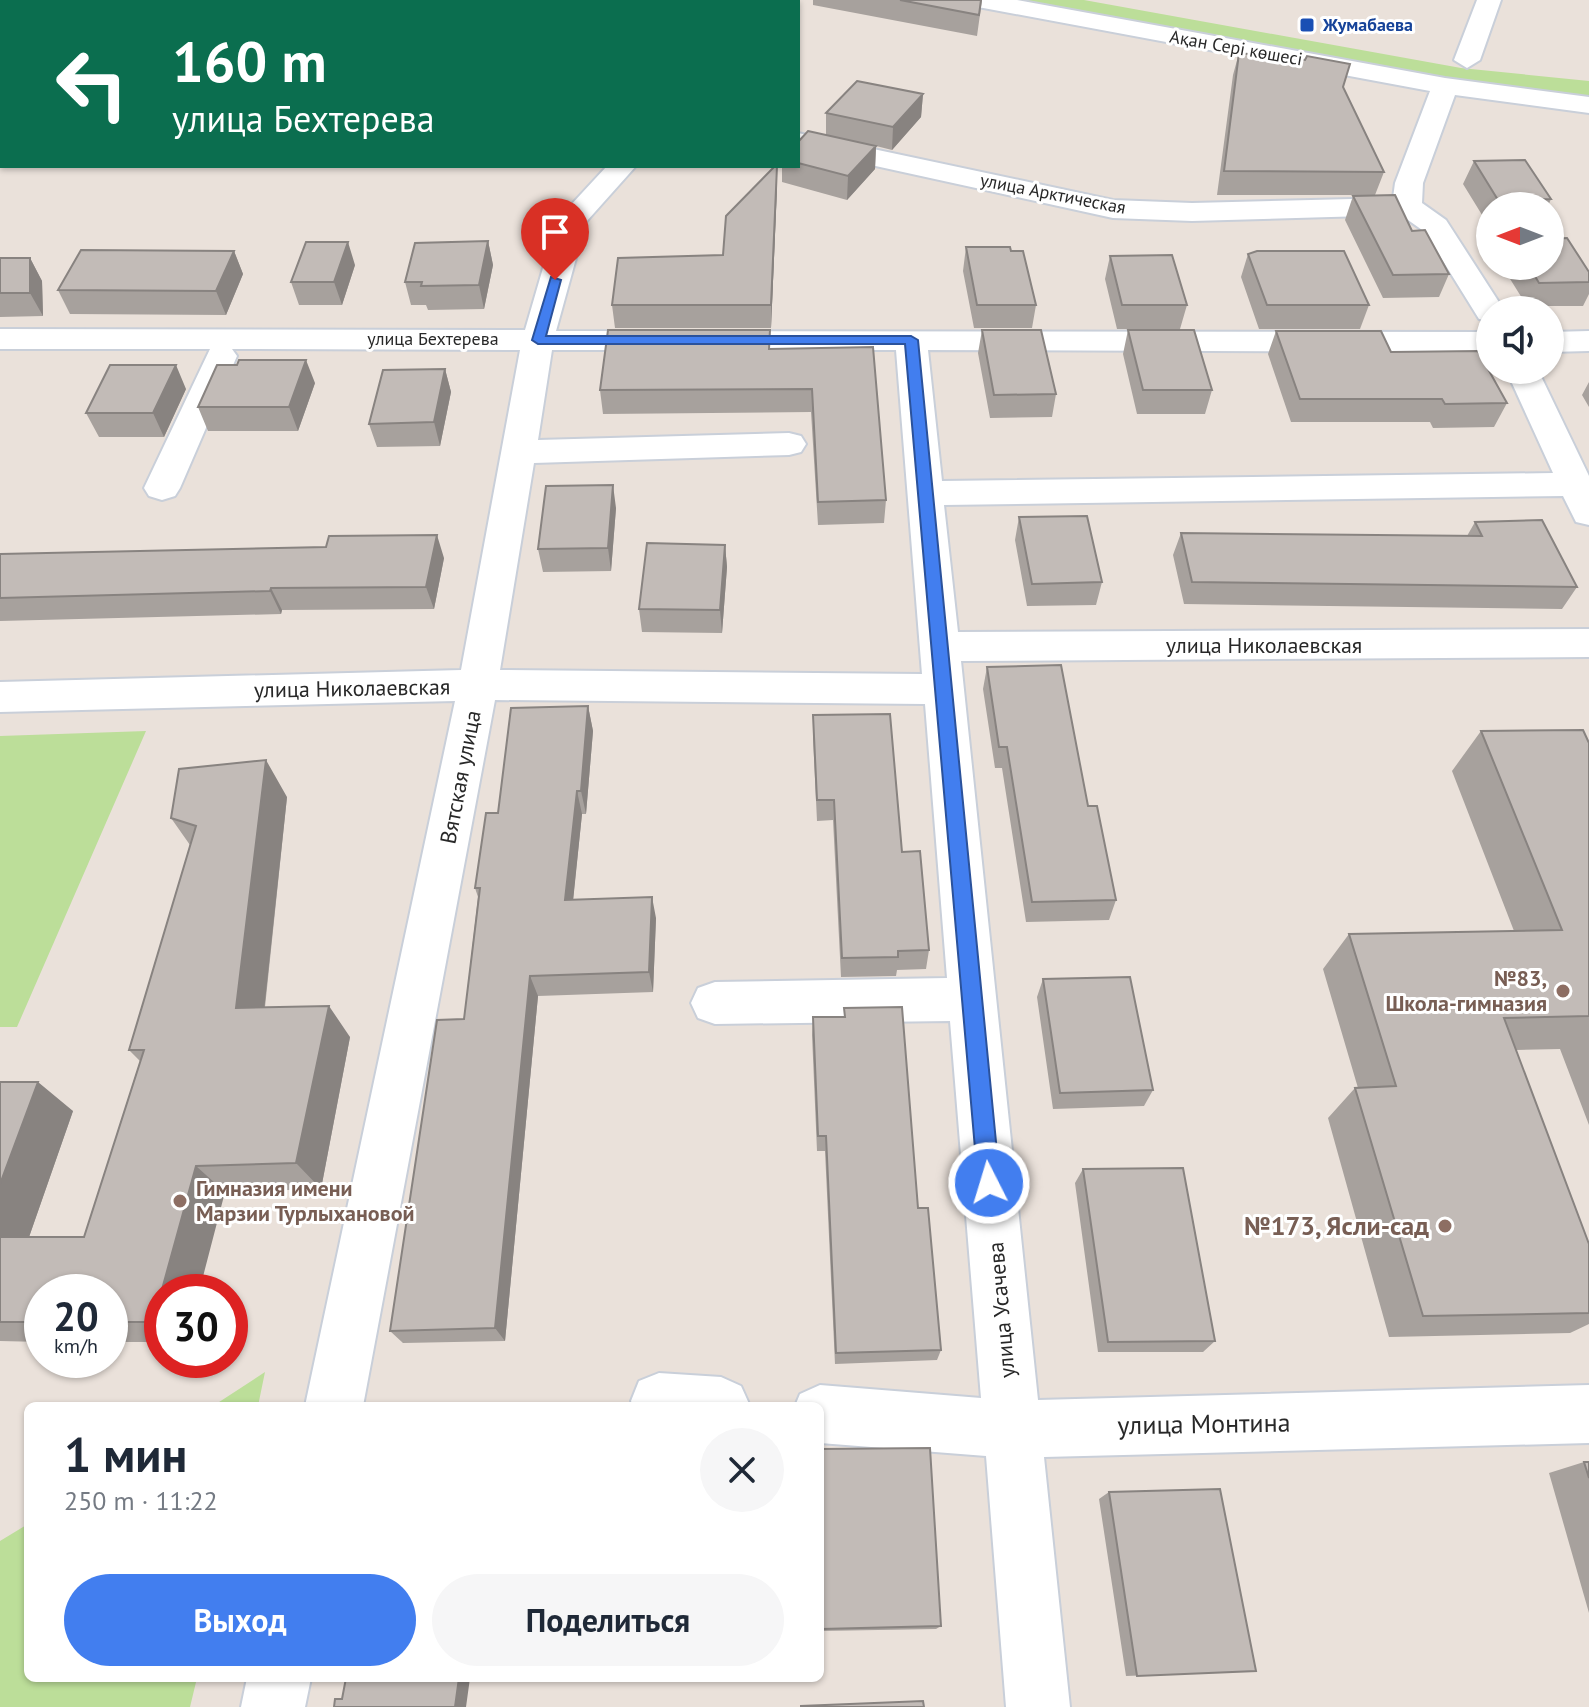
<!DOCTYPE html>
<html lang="ru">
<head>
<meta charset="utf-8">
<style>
	body { margin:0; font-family:"PT Sans",sans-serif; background:#f6f6f7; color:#1f2937; height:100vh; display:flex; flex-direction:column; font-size:30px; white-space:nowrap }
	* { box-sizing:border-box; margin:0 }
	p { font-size:26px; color:#747a83 }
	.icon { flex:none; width:44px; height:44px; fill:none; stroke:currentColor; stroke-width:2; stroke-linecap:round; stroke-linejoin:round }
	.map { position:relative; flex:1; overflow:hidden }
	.sheet { position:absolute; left:24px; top:1402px; width:800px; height:280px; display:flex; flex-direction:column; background:#fff; border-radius:12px; box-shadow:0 2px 6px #0004 }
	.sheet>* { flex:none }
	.banner { position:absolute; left:0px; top:0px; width:800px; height:168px; box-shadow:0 2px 6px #0004; background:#0b6e4f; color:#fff; overflow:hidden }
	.needle { width:52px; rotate:270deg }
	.tools { position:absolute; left:1476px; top:192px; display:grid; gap:16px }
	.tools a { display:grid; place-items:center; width:88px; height:88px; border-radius:50%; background:#fff; box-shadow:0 2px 6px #0004; font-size:40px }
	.speed { position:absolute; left:24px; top:1274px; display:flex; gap:16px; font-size:40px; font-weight:700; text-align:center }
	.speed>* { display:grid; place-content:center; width:104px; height:104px; border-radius:50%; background:#fff; box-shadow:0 2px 6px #0004; line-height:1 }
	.speed small { font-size:20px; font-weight:400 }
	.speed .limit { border:12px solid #d22; background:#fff; color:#111 }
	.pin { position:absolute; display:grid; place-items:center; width:68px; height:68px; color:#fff; margin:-82px -34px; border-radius:50% 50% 50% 0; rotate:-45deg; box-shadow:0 0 8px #0007 }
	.pin .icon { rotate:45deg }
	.me { position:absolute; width:88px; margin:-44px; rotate:355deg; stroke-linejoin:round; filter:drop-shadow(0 0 6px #0008) }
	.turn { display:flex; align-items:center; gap:28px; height:168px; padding:0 40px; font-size:36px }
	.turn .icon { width:104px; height:104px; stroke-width:2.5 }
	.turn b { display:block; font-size:56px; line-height:68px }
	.round { display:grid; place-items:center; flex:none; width:84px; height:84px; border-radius:42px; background:#f6f6f7 }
	.overview { display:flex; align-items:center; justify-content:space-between; height:136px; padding:0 40px }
	h1 { font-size:48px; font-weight:600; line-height:60px }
	.cta { display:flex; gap:16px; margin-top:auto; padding:16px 40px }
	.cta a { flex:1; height:92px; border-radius:48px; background:#427eef; color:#fff; font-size:32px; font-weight:600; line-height:92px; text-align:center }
	.cta a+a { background:#f6f6f7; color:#1f2937 }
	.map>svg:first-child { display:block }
	.green { fill:#bcde99 }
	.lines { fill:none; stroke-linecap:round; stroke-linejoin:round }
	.minor-casing { stroke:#c9cfd9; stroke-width:4 }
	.minor { fill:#fff; fill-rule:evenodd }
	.wall { fill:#a7a19d }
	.shaded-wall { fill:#888380 }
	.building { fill:#c2bbb7; stroke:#888380; stroke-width:2 }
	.route { fill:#427eef; stroke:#2b529b; stroke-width:2 }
	.transit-dot { fill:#1a4fb4; stroke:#fff; stroke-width:3 }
	.education-dot { fill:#8d6e63; stroke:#fff; stroke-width:3 }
	.labels { text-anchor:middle; stroke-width:6; stroke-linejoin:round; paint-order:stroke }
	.far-transit-label { font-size:18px; font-weight:bold; fill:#164399; stroke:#fff; text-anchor:start }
	.far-street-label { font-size:18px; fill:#282828; stroke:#fff }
	.street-label { font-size:22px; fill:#282828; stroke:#fff }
	.education-label { font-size:22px; font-weight:bold; fill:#785e54; stroke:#fff; text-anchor:end }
	.near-education-label { font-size:26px; font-weight:bold; fill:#785e54; stroke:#fff; text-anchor:end }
	.near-street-label { font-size:26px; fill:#282828; stroke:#fff }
</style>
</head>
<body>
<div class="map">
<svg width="1589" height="1707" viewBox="0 0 1589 1707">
	<rect width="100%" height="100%" fill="#eae1da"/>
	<!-- green -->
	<path class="green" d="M1006 0H1084L1461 68 1589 81V98L1533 94Z
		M146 731 17 1027H0V736Z
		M265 1372 258 1406H213Z
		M28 1524V1678H197L190 1707H0V1541Z"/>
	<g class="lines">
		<defs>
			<path id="minor" d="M189 0H213L188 2Z
				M759 0H784L758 2Z
				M966 0H1017L1445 78 1589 97V113L1455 95 1423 183 1422 203 1446 220 1504 310H1490V321L1479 319 1425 232 1401 215 1192 221 1113 218 798 149V133L1113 200 1192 203 1393 198 1395 183 1430 91 978 7Z
				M1477 0H1501L1480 60 1467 68 1454 60Z
				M0 127H2L0 144Z
				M607 166H636L586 222 556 331 1490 332V352L928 350 942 481 1553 473 1506 370H1538L1589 476V525L1576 522 1563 496 944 505 958 632 1589 629V657L961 661 1038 1400 1589 1385V1443L1044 1457 1070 1707H1006L986 1456 820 1443V1406H795L800 1394 820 1385 981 1398 950 1021 715 1024 698 1018 691 1003 698 988 715 982 947 978 925 704 495 700 363 1406H305L455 701 0 712V682L461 670 520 350 232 349 237 356 180 488 175 496 162 500 149 496 144 488 210 349H0V329L525 330 557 220ZM552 350H896L922 674 500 670 534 463 789 455 801 452 806 444 801 436 789 433 538 440Z
				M1589 331V351L1550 352V332Z
				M659 1373 721 1377 741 1386 750 1406H633L631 1401 639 1381Z
				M247 1678H311L305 1707H241Z"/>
		</defs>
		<!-- minor casing -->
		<use href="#minor" class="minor-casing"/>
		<!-- minor -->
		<use href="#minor" class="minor"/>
	</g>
	<!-- wall -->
	<path class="wall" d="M0 0H94V2H2V86L0 85Z
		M813 0H982L977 36 813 5Z
		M1239 53 1343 87 1384 172 1375 195H1217L1233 75Z
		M923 94 921 117 892 150 876 146 875 169 847 200 782 182V166H798V142L826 135V113Z
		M1474 161 1551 199 1548 206H1490V223H1487L1463 184Z
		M777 187 771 328H615L612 305 723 255Z
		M1353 196 1412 231 1449 274 1439 297 1383 298 1345 220Z
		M488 241 493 265 484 309 428 310 426 305H411L405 282Z
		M966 247 1036 305 1032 328H974L963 271Z
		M234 251 243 274 226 315 70 314 58 290Z
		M1248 254 1369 305 1360 329H1259L1241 277Z
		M1110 256 1187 305 1180 329H1117L1105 279Z
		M0 258H30L42 281 43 316 0 317Z
		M355 265 342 305H299L291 282Z
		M1502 266H1550L1589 272V294L1583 306H1527Z
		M770 330V349L873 347 886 500 884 523 818 525 811 412 603 414 600 390Z
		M982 330 1056 394 1052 417 990 418 978 353Z
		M1128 330 1212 390 1205 414H1137L1123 354Z
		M1276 331 1507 403 1494 427 1433 428 1430 422H1291L1268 354Z
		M445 369 451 392 440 446 377 447 369 424Z
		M1589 382V407L1582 395Z
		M315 383 298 431H208L198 407Z
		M186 389 164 437H99L86 413Z
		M616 508 611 571 543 572 538 549Z
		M1019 517 1102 582 1096 605 1027 606 1015 540Z
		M1475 522 1577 587 1562 609 1184 604 1173 555 1181 533 1467 536Z
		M725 545 727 567 722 633 642 632 639 609Z
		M0 554 444 558 434 609 282 610 281 614 0 621Z
		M987 667 1088 806 1116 900 1109 920 1026 922 1002 768H995L983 689Z
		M588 706 593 731 586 814H582L573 899 656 918 653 992 538 996 505 1341 403 1343 390 1331 464 1019 478 897 475 888 498 813Z
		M813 715 902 852 929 950 926 969 897 970 896 976 841 977 833 820 817 821 813 737Z
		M1481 731 1589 743V1125L1560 1049 1516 1050 1589 1244V1324L1570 1333 1389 1337 1328 1118 1355 1088H1358L1323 969 1349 934 1514 931 1452 771Z
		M287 797 265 1007 350 1037 321 1189 225 1192 162 1292V1342H110V1292H42V1342L0 1341V1082L73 1111 29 1237H84L140 1061 129 1050 190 845 171 818Z
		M1043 979 1153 1090 1144 1106 1053 1109 1037 997Z
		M844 1008 918 1208 941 1350 937 1360 835 1364 825 1151H817L812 1035 813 1017H844Z
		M1083 1169 1215 1341 1203 1352H1098L1075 1183Z
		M820 1449 941 1626 936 1629 820 1631Z
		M1584 1462H1589V1613L1549 1473Z
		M1109 1492 1256 1671 1126 1676 1099 1499Z"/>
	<!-- shaded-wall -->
	<path class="shaded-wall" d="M923 94 921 117 892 150 893 127Z
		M876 146 875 169 847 200 848 176Z
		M777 166V187L771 328V305Z
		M488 241 493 265 484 309 479 285Z
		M348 242 355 265 342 305 334 282Z
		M234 251 243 274 226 315 216 291Z
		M30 258 42 281 43 316 30 293Z
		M306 360 315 383 298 431 289 407Z
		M176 365 186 389 164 437 153 413Z
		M445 369 451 392 440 446 434 422Z
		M613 485 616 508 611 571 608 548Z
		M437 535 444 558 434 609 426 587Z
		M725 545 727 567 722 633 720 610Z
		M271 588 282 610 281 614 270 591Z
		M588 706 593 731 586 814 581 791Z
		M266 760 287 797 261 1039 236 1008Z
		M577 791 582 814 571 921 565 900Z
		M652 897 656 918 653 992 649 972Z
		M530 976 538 996 505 1341 495 1328Z
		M329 1006 350 1037 321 1189 296 1163Z
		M38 1082 73 1111 21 1260 0 1248V1184Z
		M196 1166 225 1192 199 1292H162V1328L153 1322Z
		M459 1678H470L466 1707H455Z"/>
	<!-- building -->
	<path class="building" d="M0 0H87L88 2H2V66H0Z
		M211 0H454L467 2H208Z
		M900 0H981L979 15Z
		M1239 53 1305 60 1307 56 1350 64 1343 87 1384 172 1224 171Z
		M857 81 923 94 893 127 826 113Z
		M808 131 876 146 848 176 798 163V142Z
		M1525 160 1551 199 1498 200 1474 161Z
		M775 166H777L771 305H612L618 258 723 255 726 216Z
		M1395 195 1412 231 1425 230 1449 274 1393 275 1353 196Z
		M1567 238 1589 272V282L1539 283 1529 266H1550V239Z
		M488 241 479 285 421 286 422 282H405L415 243Z
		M306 242H348L334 282H291Z
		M966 247H1010L1011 251H1023L1036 305H977Z
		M81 250 234 251 216 291 58 290Z
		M1257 251H1344L1369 305H1267L1248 254Z
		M1172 255 1187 305H1122L1110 256Z
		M0 258H30V293H0Z
		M608 330H770L769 349 873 347 886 500 818 502 812 389 600 390Z
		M982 330H1041L1056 394 994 395Z
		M1128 330H1194L1212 390H1143Z
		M1276 331H1381L1391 352 1478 351 1507 403 1445 404 1442 399H1300Z
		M239 360H306L289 407H198L217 365H237Z
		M110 365H176L153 413H86Z
		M445 369 434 422 369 424 383 370Z
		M613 485 608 548 538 549 546 486Z
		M1087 516 1102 582 1032 584 1019 517Z
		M1542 520 1577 587 1192 582 1181 533 1482 536 1475 522Z
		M437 535 426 587 271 588 270 591 0 598V554L326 547 329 536Z
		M647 543 725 545 720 610 639 609Z
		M1061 665 1088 806H1097L1116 900 1032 902 1007 747H999L987 667Z
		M588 706 581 791H577L565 900 652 897 649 972 530 976 495 1328 390 1331 437 1020 464 1019 480 888H475L486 813H498L511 708Z
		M890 714 902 852 920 851 929 950 898 951V957L842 958 834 800H817L813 715Z
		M1583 730 1589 743V1016L1504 1018 1589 1244V1313L1423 1316 1355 1088 1396 1086 1349 934 1562 930 1481 731Z
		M266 760 236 1008 329 1006 296 1163 196 1166 153 1322H110V1292H42V1322H0V1237H84L144 1050H129L196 826 171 818 179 769Z
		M1130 977 1153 1090 1060 1093 1043 979Z
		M902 1007 918 1208H928L941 1350 836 1353 826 1136H818L813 1017H845L844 1008Z
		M0 1082H38L0 1184Z
		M1183 1168 1215 1341 1108 1342 1083 1169Z
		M930 1448 941 1626 821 1629 820 1449Z
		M1584 1462H1589V1478Z
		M1220 1489 1256 1671 1137 1676 1109 1492Z
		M346 1678H459L455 1707H334L335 1699H342Z
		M923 1701 924 1707H801V1706Z"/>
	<!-- route -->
	<path class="route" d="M551 277 561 280 546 336H911L918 340 1000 1183 996 1191 989 1194 981 1191 978 1183 905 344H538L532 340Z"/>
	<!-- markers -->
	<rect class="transit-dot" x="1299" y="17" width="16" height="16" rx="4"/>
	<g class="education-dot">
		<circle cx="1563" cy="991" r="8"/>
		<circle cx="180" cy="1201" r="8"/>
		<circle cx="1445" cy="1226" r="8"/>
	</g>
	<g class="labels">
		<!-- far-transit labels -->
		<g class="far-transit-label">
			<text x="1323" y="31">Жумабаева</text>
		</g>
		<!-- far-street labels -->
		<g class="far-street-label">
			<text transform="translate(1236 48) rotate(10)" y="6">Ақан Сері көшесі</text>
			<text transform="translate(1053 194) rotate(11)" y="6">улица Арктическая</text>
			<text x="433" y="345">улица Бехтерева</text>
		</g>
		<!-- street labels -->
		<g class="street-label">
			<text x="1264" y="653">улица Николаевская</text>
			<text transform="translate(352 688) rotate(-1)" y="8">улица Николаевская</text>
			<text transform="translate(460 777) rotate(-79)" y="8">Вятская улица</text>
			<text transform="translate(1001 1310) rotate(-95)" y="8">улица Усачева</text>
		</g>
		<!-- education labels -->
		<g class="education-label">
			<text x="1547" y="986">№83,<tspan x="1547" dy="25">Школа-гимназия</tspan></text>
			<text x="196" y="1196" text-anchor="start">Гимназия имени<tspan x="196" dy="25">Марзии Турлыхановой</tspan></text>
		</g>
		<!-- near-education labels -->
		<g class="near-education-label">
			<text x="1429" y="1235">№173, Ясли-сад</text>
		</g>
		<!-- near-street labels -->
		<g class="near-street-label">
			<text transform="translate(1204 1424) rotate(-1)" y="9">улица Монтина</text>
		</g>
	</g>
</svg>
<div class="tools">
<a><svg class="needle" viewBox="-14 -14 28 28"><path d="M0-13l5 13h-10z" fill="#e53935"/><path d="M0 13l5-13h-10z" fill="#747a83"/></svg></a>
<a><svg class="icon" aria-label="sound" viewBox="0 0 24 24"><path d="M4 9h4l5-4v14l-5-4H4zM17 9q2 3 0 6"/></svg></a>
</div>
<div class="speed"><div>20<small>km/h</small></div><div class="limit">30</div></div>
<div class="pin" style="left:555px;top:280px;background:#d93025"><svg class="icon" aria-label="arrive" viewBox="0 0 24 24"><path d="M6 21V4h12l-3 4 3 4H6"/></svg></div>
<svg class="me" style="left:989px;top:1183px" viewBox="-20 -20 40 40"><circle r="17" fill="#427eef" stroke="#fff" stroke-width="3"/><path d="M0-11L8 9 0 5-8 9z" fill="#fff"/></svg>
<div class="banner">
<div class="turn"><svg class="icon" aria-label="left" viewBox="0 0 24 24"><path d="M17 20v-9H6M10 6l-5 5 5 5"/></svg><div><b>160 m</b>улица Бехтерева</div></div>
</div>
<section class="sheet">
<div class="overview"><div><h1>1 мин</h1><p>250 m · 11:22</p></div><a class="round"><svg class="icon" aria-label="close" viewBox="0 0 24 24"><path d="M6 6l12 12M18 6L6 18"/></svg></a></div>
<div class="cta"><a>Выход</a><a>Поделиться</a></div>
</section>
</div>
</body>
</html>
